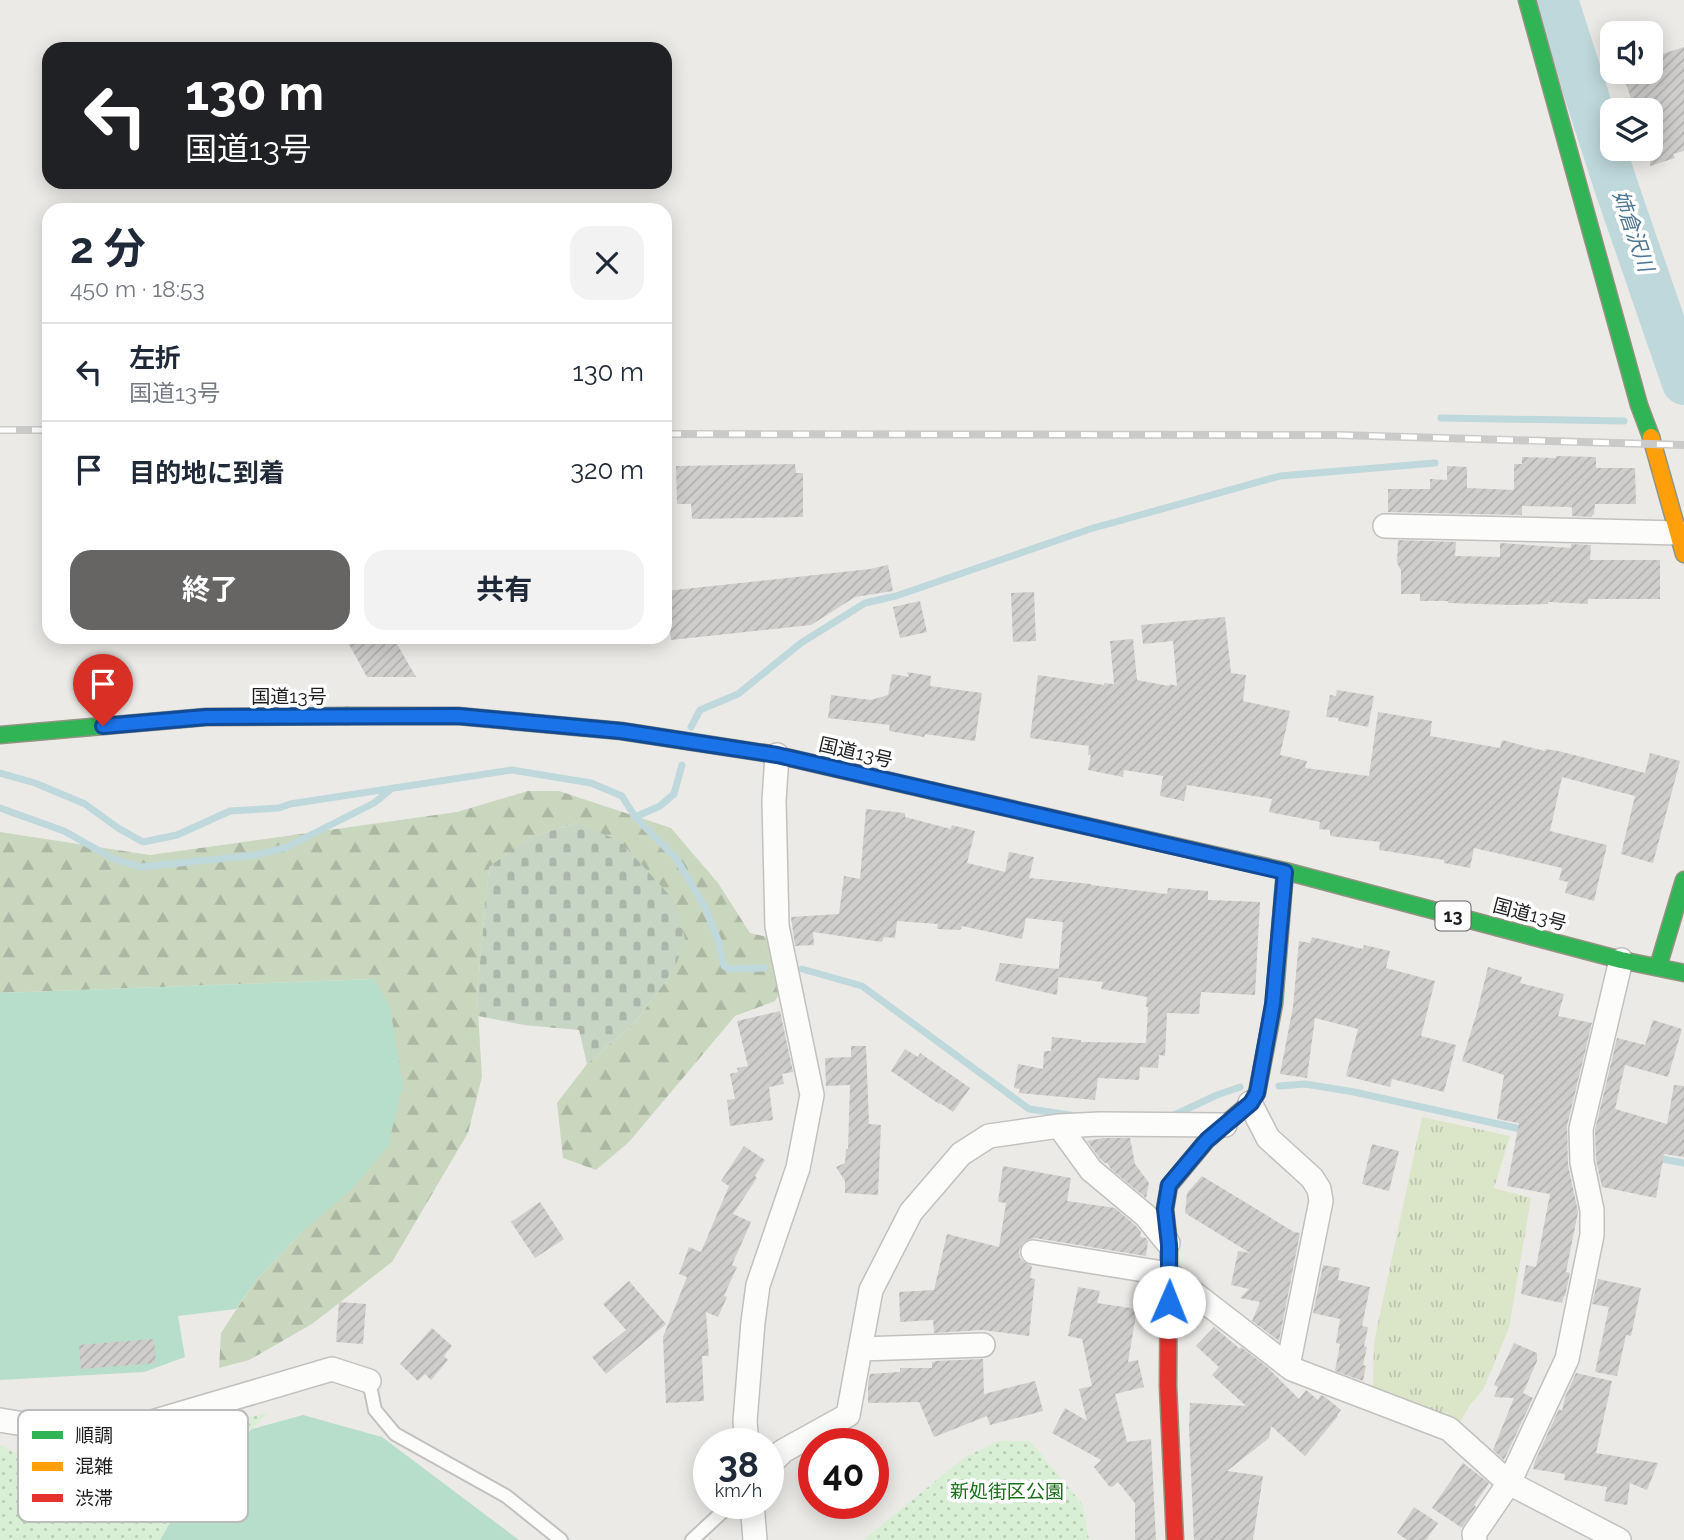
<!DOCTYPE html>
<html lang="ja">
<head>
<meta charset="utf-8">
<style>
	body { margin:0; font-family:Raleway,"Noto Sans JP",sans-serif; background:#f2f2f3; color:#1f2937; height:100vh; display:flex; flex-direction:column; font-size:26px; white-space:nowrap }
	* { box-sizing:border-box; margin:0 }
	p { font-size:23px; color:#747a83 }
	.icon { flex:none; width:38px; height:38px; fill:none; stroke:currentColor; stroke-width:2; stroke-linecap:round; stroke-linejoin:round }
	.map { position:relative; flex:1; overflow:hidden }
	.details { position:absolute; left:42px; top:203px; width:630px; height:441px; display:flex; flex-direction:column; background:#fff; border-radius:21px; box-shadow:0 4px 18px #0003 }
	.details>* { flex:none }
	.top-card { position:absolute; left:42px; top:42px; width:630px; height:147px; border-radius:21px; box-shadow:0 4px 18px #0003; background:#202124; color:#fff; overflow:hidden }
	.tools { position:absolute; left:1600px; top:21px; display:grid; gap:14px }
	.tools a { display:grid; place-items:center; width:63px; height:63px; border-radius:14px; background:#fff; box-shadow:0 4px 18px #0003; font-size:35px }
	.speed { position:absolute; left:693px; top:1428px; display:flex; gap:14px; font-size:35px; font-weight:700; text-align:center }
	.speed>* { display:grid; place-content:center; width:91px; height:91px; border-radius:50%; background:#fff; box-shadow:0 4px 18px #0003; line-height:1 }
	.speed small { font-size:18px; font-weight:400 }
	.speed .limit { border:10px solid #d22; background:#fff; color:#111 }
	.pin { position:absolute; display:grid; place-items:center; width:60px; height:60px; color:#fff; margin:-72px -30px; border-radius:50% 50% 50% 0; rotate:-45deg; box-shadow:0 0 7px #0007 }
	.pin .icon { rotate:45deg }
	.me { position:absolute; width:77px; margin:-38px; rotate:1deg; stroke-linejoin:round; filter:drop-shadow(0 0 5px #0008) }
	.turn { display:flex; align-items:center; gap:24px; height:147px; padding:0 28px; font-size:32px }
	.turn .icon { width:91px; height:91px; stroke-width:2.5 }
	.turn b { display:block; font-size:49px; line-height:60px }
	.round { display:grid; place-items:center; flex:none; width:74px; height:74px; border-radius:21px; background:#f2f2f3 }
	.overview { display:flex; align-items:center; justify-content:space-between; height:119px; padding:0 28px }
	h1 { font-size:42px; font-weight:700; line-height:52px }
	.button { display:flex; gap:14px; margin-top:auto; padding:14px 28px }
	.button a { flex:1; height:80px; border-radius:21px; background:#666564; color:#fff; font-size:28px; font-weight:700; line-height:80px; text-align:center }
	.button a+a { background:#f2f2f3; color:#1f2937 }
	ul { padding:0; list-style:none }
	li { display:flex; align-items:center; gap:21px; height:98px; padding:0 28px; border-top:2px solid #e0e1e3 }
	li div { flex:1 }
	li b { display:block; font-size:26px }
	li em { font-style:normal }
	.map>svg:first-child { display:block }
	.grass { fill:url(#grass-tufts) }
	.forest { fill:url(#forest-firs) }
	.cemetery { fill:url(#cemetery-stones) }
	.park { fill:url(#park-dots) }
	.pitch { fill:#b7deca }
	.lines { fill:none; stroke-linecap:round; stroke-linejoin:round }
	.stream { stroke:#bed8db; stroke-width:7 }
	.river { stroke:#bed8db; stroke-width:44 }
	.building { fill:url(#building-hatch) }
	.lane-casing { stroke:#c2c1bf; stroke-width:16 }
	.street-casing { stroke:#c2c1bf; stroke-width:26 }
	.fast-casing { stroke:#939381; stroke-width:19 }
	.slow-casing { stroke:#939381; stroke-width:19 }
	.jam-casing { stroke:#939381; stroke-width:19 }
	.lane { stroke:#fcfcfb; stroke-width:12 }
	.street { stroke:#fcfcfb; stroke-width:23 }
	.fast { stroke:#30b455; stroke-width:16 }
	.slow { stroke:#ff9f0a; stroke-width:16 }
	.jam { stroke:#e5322d; stroke-width:16 }
	.rail-casing { stroke:#cacac9; stroke-width:8 }
	.rail { stroke:#fff; stroke-width:5; stroke-dasharray:16; stroke-linecap:butt }
	.route-casing { stroke:#114b97; stroke-width:18 }
	.route { stroke:#1a73e8; stroke-width:12 }
	.labels { text-anchor:middle; stroke-width:7; stroke-linejoin:round; paint-order:stroke }
	.shield { fill:#fff; stroke:#626262; stroke-width:2 }
	.shield-label { font-size:18px; font-weight:bold; fill:#1e1e1e }
	.street-label { font-size:19px; fill:#1e1e1e; stroke:#fff }
	.park-label { font-size:19px; fill:#187018; stroke:#fff }
	.water-label { font-size:21px; font-style:italic; fill:#4e7794; stroke:#fff }
	.key { fill:#fff; stroke:#bcbcbc; stroke-width:2 }
	.key-label { font-size:19px; fill:#1e1e1e }
</style>
</head>
<body>
<div class="map">
<svg width="1684" height="1540" viewBox="0 0 1684 1540">
	<defs>
		<pattern id="grass-tufts" width="24" height="20" patternUnits="userSpaceOnUse" patternTransform="scale(1.75)"><rect width="24" height="20" fill="#dbe6c9"/><path d="M3 7l-1-3M5 7V3M7 7l1-3M15 17l-1-3M17 17v-4M19 17l1-3" fill="none" stroke="#bcc5ac"/></pattern>
		<pattern id="forest-firs" width="22" height="20" patternUnits="userSpaceOnUse" patternTransform="scale(1.75)"><rect width="22" height="20" fill="#cad7bf"/><path d="M5 1l3.5 6h-7zM16 11l3.5 6h-7z" fill="#adb8a4"/></pattern>
		<pattern id="cemetery-stones" width="16" height="16" patternUnits="userSpaceOnUse" patternTransform="scale(1.75)"><rect width="16" height="16" fill="#c7d5c5"/><path d="M2 7V4a2 2 0 0 1 4 0v3zM10 15v-3a2 2 0 0 1 4 0v3z" fill="#aab6a9"/></pattern>
		<pattern id="park-dots" width="8" height="8" patternUnits="userSpaceOnUse" patternTransform="scale(1.75)"><rect width="8" height="8" fill="#d8efd5"/><path d="M2 2h.1M6 6h.1" fill="none" stroke="#b9ccb6" stroke-width="1.8" stroke-linecap="round"/></pattern>
		<pattern id="building-hatch" width="6" height="6" patternUnits="userSpaceOnUse" patternTransform="scale(1.75)"><rect width="6" height="6" fill="#d0cecc"/><path d="M-1 1l2-2M0 6l6-6M5 7l2-2" fill="none" stroke="#b2b0af"/></pattern>
	</defs>
	<rect width="100%" height="100%" fill="#eceae7"/>
	<!-- grass -->
	<path class="grass" d="M1422 1117 1510 1136 1494 1188 1531 1198 1509 1328 1483 1390 1469 1406 1460 1423 1422 1409 1387 1392 1373 1388 1374 1342Z"/>
	<!-- forest -->
	<path class="forest" d="M528 791H559L671 828 718 883 750 933 771 938 786 980 775 1001 735 1016 629 1142 596 1170 563 1158 557 1103 587 1064 637 1020 675 968 576 823 529 838 489 868 477 995 482 1077 468 1133 392 1262 312 1324 249 1360 219 1368 221 1333 255 1281 301 1233 374 979 0 993V832L150 855 457 812Z"/>
	<!-- cemetery -->
	<path class="cemetery" d="M576 823 620 841 673 899 685 938 675 968 637 1020 587 1064 579 1030 524 1025 478 1016 477 995 489 867 529 838Z"/>
	<!-- park -->
	<path class="park" d="M268 1413 188 1492 160 1540H0V1445C29 1462 39 1460 72 1456Z
		M998 1441H1030L1083 1505 1089 1540H863L965 1457Z"/>
	<!-- pitch -->
	<path class="pitch" d="M374 979 390 1007 403 1085 388 1146 354 1187 301 1233 255 1281 236 1309 178 1316 185 1357 144 1372 0 1380V993Z
		M303 1415 382 1437 519 1540H160L188 1492 252 1429Z"/>
	<g class="lines">
		<!-- stream -->
		<path class="stream" d="M1683 382 1684 381
			M1441 418 1624 421
			M691 727 700 710 738 694 801 643 865 603 896 596 1090 529 1280 476 1435 463
			M0 773 35 783 85 804 118 828 143 842 177 835 230 811 279 808 290 804 512 770 591 783 622 796 635 817 660 806 674 794 682 765
			M0 808 64 831 114 859 141 867 257 855 287 847 374 803 390 790
			M635 817 676 858 706 909 719 943 724 966 731 969 765 968
			M802 969 862 986 1029 1109 1070 1115
			M1279 1086 1305 1084 1354 1092 1525 1130
			M1172 1116 1217 1095 1240 1087
			M1656 1158 1684 1163"/>
		<!-- river -->
		<path class="river" d="M1556 0 1616 186 1684 383"/>
	</g>
	<!-- building -->
	<path class="building" d="M1684 47V151L1673 154 1675 158 1650 166V110H1635L1622 72H1650V58Z
		M1556 456 1596 457V468H1635L1636 504H1595L1594 515H1592V517L1572 516V507L1522 506V515L1388 512V489H1430V479L1447 480V466L1467 467V488L1514 490V464H1522V457L1556 458Z
		M795 464 796 473H803V517L692 519 691 504H677L676 466Z
		M1398 540 1456 542 1455 556 1500 557V543L1571 548V544L1591 545 1590 560H1660V599H1588V604L1548 602V604L1512 605 1448 603V601H1420V594H1401V570L1397 563Z
		M888 565 893 591 855 597 811 625 671 640 666 591 870 569Z
		M1034 592 1036 641 1013 642 1011 593Z
		M920 601 927 632 900 638 893 607Z
		M1225 617 1231 673 1246 675 1243 701 1290 711 1280 755 1307 761 1305 768 1369 776 1378 712 1432 721 1430 736 1500 748 1502 740 1545 751V749L1558 751 1645 773 1650 753 1680 761 1653 863 1621 854 1635 796 1562 777 1550 831 1607 845 1594 901 1565 893 1568 882 1559 880 1562 868 1474 848 1470 868 1444 863V860L1379 850 1380 842 1330 836V830L1319 829 1320 822 1269 812 1272 799 1187 785 1184 801 1160 796 1163 776 1124 770 1123 777 1088 770 1091 755H1088L1089 746 1030 738 1038 675 1104 685V683L1114 684 1110 641 1133 639 1137 680 1169 686 1170 684 1177 686 1173 641 1143 644 1141 625Z
		M345 637H393L416 677H367Z
		M907 672 931 676 930 686 982 693 975 741 925 734 924 737 889 731 890 725 828 718 831 695 871 700 888 695 892 674 909 677Z
		M1337 690 1374 696 1368 727 1338 721 1339 718 1326 717 1330 695 1336 696Z
		M866 809 905 813V817L951 829 952 825 975 831 967 863 1005 872 1009 852 1034 857 1029 878 1091 884V885L1167 894 1168 888 1208 891V900L1260 902 1255 995 1201 992 1199 1014 1167 1013 1165 1056 1159 1055 1158 1068 1140 1067 1139 1080 1098 1078 1095 1100 1019 1093 1020 1089 1014 1088 1018 1064 1043 1069 1044 1051H1051L1052 1037 1081 1040V1042L1146 1043 1148 1007H1146L1147 997 1101 989 1103 982 1058 977 1063 922 1026 918 1022 939 962 926 961 929 959 930 937 929 938 924 897 921 895 938 884 937 882 942 813 932 814 945 795 946 791 917 839 914 844 876 860 879Z
		M1312 937 1363 949 1364 945 1390 951 1386 968 1435 981 1421 1036 1456 1045 1444 1092 1392 1079 1390 1087 1346 1076 1358 1029 1315 1018 1307 1078 1280 1074 1293 1007 1299 941 1310 943Z
		M1000 963 1059 969 1057 995 995 981Z
		M1488 967 1522 977 1520 983 1564 994 1558 1016 1592 1023 1567 1126 1568 1165 1578 1212 1566 1272 1570 1273 1565 1296H1564L1562 1303 1521 1294 1526 1265 1536 1267 1550 1194 1507 1186 1519 1123 1497 1119 1504 1075 1462 1061 1477 1012Z
		M780 1011 793 1072 782 1074 784 1084 769 1087 773 1120 730 1126 727 1100 735 1099 730 1074 738 1072 737 1068 748 1066 737 1021Z
		M1653 1020 1682 1029 1668 1077 1625 1065 1615 1109 1667 1124 1674 1085 1684 1086V1157L1664 1154 1656 1198 1602 1187 1596 1160 1595 1130 1617 1038 1645 1045Z
		M851 1046H866L869 1124 881 1125 878 1195 845 1193V1181L836 1167 845 1163 846 1149H848L850 1085 826 1086 825 1058 851 1057Z
		M905 1049 918 1057 920 1053 970 1088 953 1112 940 1103 939 1104 891 1071Z
		M1104 1138H1130L1135 1164 1149 1183 1146 1198 1111 1169 1107 1163H1105L1101 1160 1087 1141Z
		M1372 1144 1399 1151 1389 1191 1362 1184Z
		M744 1146 765 1160 755 1176 757 1178 733 1214 751 1222 732 1265 737 1267 724 1296 727 1297 718 1317 706 1312 709 1356H702L704 1401 666 1403 663 1337 687 1277 679 1274 689 1247 701 1252 729 1186 721 1181Z
		M1003 1166 1071 1178 1067 1201 1115 1208 1136 1226 1141 1232 1140 1237 1146 1238 1148 1241 1146 1256 1035 1238 1029 1239 1023 1243 1019 1250 1020 1258 1024 1262 1032 1266 1030 1278 1035 1279 1029 1336 982 1330 934 1333 933 1320 900 1322 899 1292 934 1290 947 1234 999 1247 1006 1203 998 1202Z
		M1202 1176 1294 1232 1300 1233 1279 1341 1252 1321 1260 1302 1240 1298 1249 1289 1231 1285 1238 1251 1250 1253 1185 1213 1187 1193Z
		M540 1202 564 1239 535 1258 511 1222Z
		M1323 1265 1340 1268 1338 1280 1370 1287 1362 1326 1368 1327 1364 1346 1367 1347 1363 1365 1366 1366 1363 1381 1335 1371 1340 1344 1336 1343 1340 1319 1313 1313Z
		M1598 1279 1641 1288 1631 1336 1626 1335 1617 1376 1595 1372 1609 1307 1592 1304Z
		M629 1281 666 1324 606 1374 592 1357 626 1330 603 1304Z
		M1078 1287 1100 1291 1097 1303 1137 1309 1128 1362 1138 1360 1144 1387 1115 1394 1127 1442 1151 1439 1156 1540H1135V1503L1118 1482 1112 1487 1109 1486 1094 1467 1101 1460 1052 1433 1065 1408 1087 1421 1079 1389 1092 1386 1082 1339 1068 1336Z
		M339 1302 366 1304 363 1344 336 1342Z
		M1214 1327 1240 1349 1241 1347 1267 1367 1299 1399 1306 1390 1318 1400 1321 1395 1325 1397 1341 1410 1337 1415 1338 1416 1305 1456 1271 1426 1269 1438 1227 1471 1263 1476 1253 1540H1194L1189 1428 1190 1403 1246 1406 1212 1375 1219 1367 1196 1346Z
		M432 1328 452 1346 444 1356 448 1360 431 1380 425 1374 418 1381 400 1364Z
		M154 1339 156 1363 81 1369 79 1345Z
		M1514 1343 1537 1353V1361L1523 1393 1533 1398 1504 1460 1493 1450 1514 1398 1494 1397 1498 1387 1494 1385Z
		M983 1359 984 1394 1035 1381 1043 1411 990 1425 987 1416 934 1437 919 1402 868 1403V1384L870 1374 900 1372V1368H932V1362H935V1361Z
		M1576 1373 1612 1381 1596 1453 1658 1463 1647 1490 1630 1483 1627 1505 1604 1501 1607 1487 1564 1480 1565 1474 1533 1469 1535 1461 1559 1409 1562 1411 1565 1397Z
		M1463 1463 1489 1483 1474 1505 1476 1507 1462 1528 1432 1508Z
		M1414 1507 1438 1523 1426 1540H1407L1397 1533Z"/>
	<g class="lines">
		<defs>
			<path id="lane" d="M369 1381 375 1410 395 1434 506 1496 561 1540
				M692 1540 732 1503"/>
			<path id="street" d="M1385 526 1679 533
				M1250 1103 1268 1138 1312 1178 1319 1189 1321 1201 1288 1366
				M1059 1126 1100 1124 1225 1125
				M1033 1252 1169 1274 1292 1369 1449 1429 1509 1483 1619 1540
				M860 1349 983 1345
				M0 1420 54 1429 152 1422 332 1369 369 1381
				M747 1444 745 1421 753 1322 758 1285 798 1168 812 1095 777 926 774 801 777 755
				M768 1466 783 1451 848 1415 871 1290 911 1212 961 1154 989 1136 1059 1126 1091 1170 1146 1216 1168 1243
				M752 1503 755 1540
				M1475 1540 1474 1534 1509 1483 1567 1359 1592 1235V1210L1582 1162 1581 1129 1621 960"/>
			<path id="fast" d="M1527 0 1639 405 1651 437
				M0 735 206 717 347 716
				M1236 860 1285 871 1621 960 1684 973
				M1658 967 1684 880
				M1169 1186 1207 1140 1250 1103 1257 1093 1274 1004 1285 871"/>
			<path id="slow" d="M1651 437 1684 554
				M347 716H458L621 731 777 755 933 791"/>
			<path id="jam" d="M933 791 1236 860
				M1169 1186 1165 1209 1169 1245 1168 1386 1175 1540"/>
		</defs>
		<!-- lane casing -->
		<use href="#lane" class="lane-casing"/>
		<!-- street casing -->
		<use href="#street" class="street-casing"/>
		<!-- fast casing -->
		<use href="#fast" class="fast-casing"/>
		<!-- slow casing -->
		<use href="#slow" class="slow-casing"/>
		<!-- jam casing -->
		<use href="#jam" class="jam-casing"/>
		<!-- lane -->
		<use href="#lane" class="lane"/>
		<!-- street -->
		<use href="#street" class="street"/>
		<!-- fast -->
		<use href="#fast" class="fast"/>
		<!-- slow -->
		<use href="#slow" class="slow"/>
		<!-- jam -->
		<use href="#jam" class="jam"/>
		<defs>
			<path id="rail" d="M0 430H49
				M665 434 1339 435 1684 445"/>
		</defs>
		<!-- rail casing -->
		<use href="#rail" class="rail-casing"/>
		<!-- rail -->
		<use href="#rail" class="rail"/>
	</g>
	<g class="lines">
		<defs>
			<path id="route" d="M103 726 206 717 458 716 621 731 777 755 1285 872 1273 1004 1257 1093 1251 1103 1207 1140 1169 1185 1165 1209 1169 1245V1302"/>
		</defs>
		<!-- route casing -->
		<use href="#route" class="route-casing"/>
		<!-- route -->
		<use href="#route" class="route"/>
	</g>
	<g class="labels">
		<!-- shield labels -->
		<rect class="shield" x="1435.5" y="901.5" width="35" height="29" rx="5"/>
		<g class="shield-label">
			<text x="1453" y="922">13</text>
		</g>
		<!-- street labels -->
		<g class="street-label">
			<text x="289" y="703">国道13号</text>
			<text transform="translate(856 752) rotate(13)" y="7">国道13号</text>
			<text transform="translate(1530 914) rotate(15)" y="7">国道13号</text>
		</g>
		<!-- park labels -->
		<g class="park-label">
			<text x="1007" y="1498">新処街区公園</text>
		</g>
		<!-- water labels -->
		<g class="water-label">
			<text transform="translate(1633 231) rotate(71)" y="7">姉倉沢川</text>
		</g>
	</g>
	<!-- legend -->
	<rect x="18" y="1410" width="230" height="112" rx="10" class="key"/>
	<rect x="32" y="1431" width="31" height="8" fill="#30b455"/>
	<rect x="32" y="1462" width="31" height="9" fill="#ff9f0a"/>
	<rect x="32" y="1494" width="31" height="8" fill="#e5322d"/>
	<g class="key-label">
		<text x="75" y="1442">順調</text>
		<text x="75" y="1473">混雑</text>
		<text x="75" y="1505">渋滞</text>
	</g>
</svg>
<div class="tools">
<a><svg class="icon" aria-label="sound" viewBox="0 0 24 24"><path d="M4 9h4l5-4v14l-5-4H4zM17 9q2 3 0 6"/></svg></a>
<a><svg class="icon" aria-label="layers" viewBox="0 0 24 24"><path d="M12 4l9 5-9 5-9-5zM3 14l9 5 9-5"/></svg></a>
</div>
<div class="speed"><div>38<small>km/h</small></div><div class="limit">40</div></div>
<div class="pin" style="left:103px;top:726px;background:#d93025"><svg class="icon" aria-label="arrive" viewBox="0 0 24 24"><path d="M6 21V4h12l-3 4 3 4H6"/></svg></div>
<svg class="me" style="left:1169px;top:1302px" viewBox="-20 -20 40 40"><circle r="19" fill="#fff"/><path d="M0-13L10 11 0 6-10 11z" fill="#1a73e8"/></svg>
<div class="top-card">
<div class="turn"><svg class="icon" aria-label="left" viewBox="0 0 24 24"><path d="M17 20v-9H6M10 6l-5 5 5 5"/></svg><div><b>130 m</b>国道13号</div></div>
</div>
<section class="details">
<div class="overview"><div><h1>2 分</h1><p>450 m · 18:53</p></div><a class="round"><svg class="icon" aria-label="close" viewBox="0 0 24 24"><path d="M6 6l12 12M18 6L6 18"/></svg></a></div>
<ul>
<li><svg class="icon" aria-label="left" viewBox="0 0 24 24"><path d="M17 20v-9H6M10 6l-5 5 5 5"/></svg><div><b>左折</b><p>国道13号</p></div><em>130 m</em></li>
<li><svg class="icon" aria-label="arrive" viewBox="0 0 24 24"><path d="M6 21V4h12l-3 4 3 4H6"/></svg><div><b>目的地に到着</b></div><em>320 m</em></li>
</ul>
<div class="button"><a>終了</a><a>共有</a></div>
</section>
</div>
</body>
</html>
